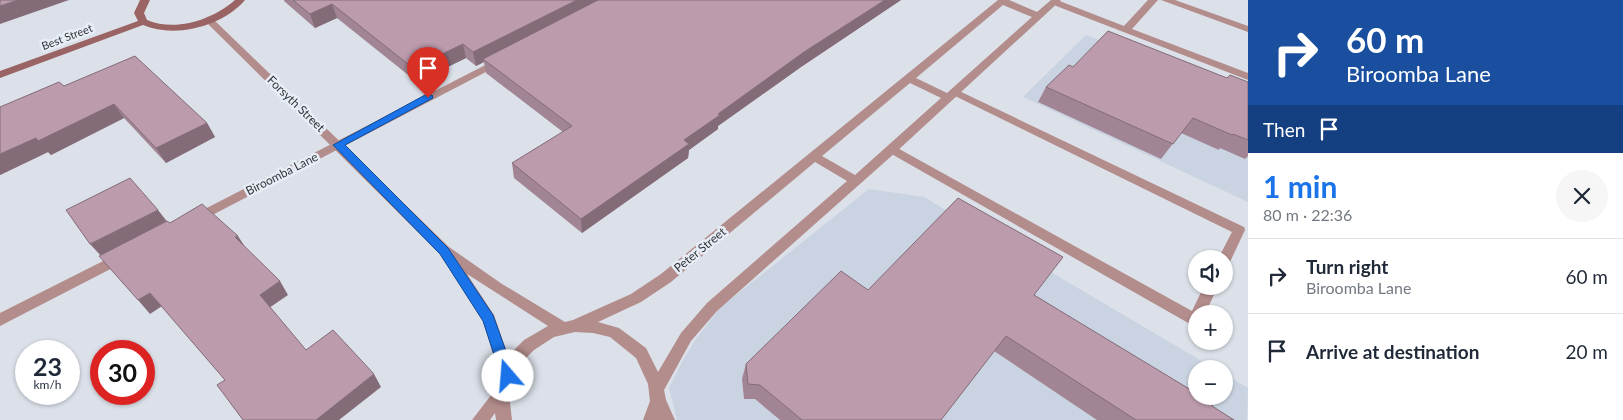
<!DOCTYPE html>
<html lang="en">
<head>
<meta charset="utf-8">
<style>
	body { margin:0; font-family:Lato,sans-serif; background:#f6f6f7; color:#1f2937; height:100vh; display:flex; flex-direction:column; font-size:19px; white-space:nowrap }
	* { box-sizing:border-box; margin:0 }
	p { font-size:16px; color:#747a83 }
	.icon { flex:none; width:28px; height:28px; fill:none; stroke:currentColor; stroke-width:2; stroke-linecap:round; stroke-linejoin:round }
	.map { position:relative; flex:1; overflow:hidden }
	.details { display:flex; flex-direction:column; background:#fff; width:375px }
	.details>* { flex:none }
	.guide { background:#1a4fa0; color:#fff; overflow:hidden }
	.tools { position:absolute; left:1188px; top:250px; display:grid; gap:10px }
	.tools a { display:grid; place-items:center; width:45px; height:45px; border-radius:50%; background:#fff; box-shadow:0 1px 4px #0004; font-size:25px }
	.speed { position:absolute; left:15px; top:340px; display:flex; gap:10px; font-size:25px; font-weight:700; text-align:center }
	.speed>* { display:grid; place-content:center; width:65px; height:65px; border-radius:50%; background:#fff; box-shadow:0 1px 4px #0004; line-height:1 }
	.speed small { font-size:12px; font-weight:400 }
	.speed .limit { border:8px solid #d22; background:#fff; color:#111 }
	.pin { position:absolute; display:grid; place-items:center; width:42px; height:42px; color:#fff; margin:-51px -21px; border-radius:50% 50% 50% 0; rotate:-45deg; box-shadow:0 0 5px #0007 }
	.pin .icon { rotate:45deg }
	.me { position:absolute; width:55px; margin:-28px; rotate:342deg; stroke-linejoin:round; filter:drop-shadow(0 0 4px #0008) }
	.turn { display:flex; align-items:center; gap:18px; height:105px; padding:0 15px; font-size:22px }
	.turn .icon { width:65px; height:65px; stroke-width:2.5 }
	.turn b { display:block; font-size:35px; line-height:42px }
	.then { display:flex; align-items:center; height:48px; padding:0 15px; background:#0003; gap:10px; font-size:19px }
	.round { display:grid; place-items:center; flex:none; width:52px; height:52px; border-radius:26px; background:#f6f6f7 }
	.headline { display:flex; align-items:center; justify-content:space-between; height:85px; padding:0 15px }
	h1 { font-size:30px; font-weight:700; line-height:38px; color:#1a73e8 }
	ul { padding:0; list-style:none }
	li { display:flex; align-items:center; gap:15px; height:75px; padding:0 15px; border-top:1px solid #e0e1e3 }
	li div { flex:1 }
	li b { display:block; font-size:19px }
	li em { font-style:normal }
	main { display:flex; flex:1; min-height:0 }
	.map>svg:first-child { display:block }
	.built { fill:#cad3e2 }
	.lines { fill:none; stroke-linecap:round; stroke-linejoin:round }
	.lane { fill:#b38d8c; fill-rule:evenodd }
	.street { fill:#b38d8c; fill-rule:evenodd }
	.secondary { fill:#9b6464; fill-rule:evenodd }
	.wall { fill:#a18594 }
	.shaded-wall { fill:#836c78 }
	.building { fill:#bb9bac; stroke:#836c78 }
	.route { fill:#1a73e8; stroke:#114b97 }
	.labels { text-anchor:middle; stroke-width:5; stroke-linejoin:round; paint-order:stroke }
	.far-street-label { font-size:11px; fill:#333538; stroke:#e8eef7 }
	.street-label { font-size:12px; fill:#333538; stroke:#e8eef7 }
</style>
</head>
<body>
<main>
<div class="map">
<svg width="1248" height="420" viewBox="0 0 1248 420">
	<rect width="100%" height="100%" fill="#dbe0e9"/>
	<!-- built -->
	<path class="built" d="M1086 35 1248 100V202L1023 97Z
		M869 189 924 197 1215 369H1196V396H1224V374L1248 388 1247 420H677L669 388 683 360 696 339 720 308Z"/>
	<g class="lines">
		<!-- lane -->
		<path class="lane" d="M1051 0H1057L1124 26 1148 0H1158L1132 29 1248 73V80L1051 4Z
			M1161 0H1175L1248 26V32Z
			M499 58 503 59V63L201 221H193L191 218 193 215Z
			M955 89 1244 227 1245 230 1229 264 1224 265V259H1218L1232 232 951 94 950 92 951 90Z
			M892 145 1192 311 1204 286H1218L1205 314H1196V326L1190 324 888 152 886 149 888 146Z
			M121 252 126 253 128 257 126 261 0 326V313Z"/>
		<!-- street -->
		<path class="street" d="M998 0H1009L1037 12 1051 0H1061L896 152 717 311 691 341 664 390 666 400 675 420H643L650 401 648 384 636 358 610 337 593 333 575 332 554 337 534 350 520 364 509 394 512 420H496L495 413 490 420H472L495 390 500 376 483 321 442 256 205 21 210 18 213 19 449 247 502 284 565 322 573 320 631 294 661 274ZM1003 5 1032 17 947 93 916 78ZM910 83 941 98 855 175 822 156ZM815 162 847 181 707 303 681 333 658 372 646 348 619 328 598 322 641 302 671 282ZM467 274 548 326 524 340 508 356 494 315Z"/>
		<!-- secondary -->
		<path class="secondary" d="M140 0H150L144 13 147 20C176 32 212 20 235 0H245C223 26 175 39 143 25L0 78V71L138 21 134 13Z"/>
	</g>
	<!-- wall -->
	<path class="wall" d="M284 0H901L801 67 718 126V129L689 150 688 158 582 233 514 178 512 163 563 132 486 73 484 62 476 66 466 58 417 82 337 18 315 28 284 1Z
		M1073 67 1227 78 1248 82V156L1245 159 1220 148 1219 150 1181 133 1161 159 1038 102 1046 87Z
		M64 86 207 123 215 137 166 163 124 118 51 155 48 152 0 175Z
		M868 290 1034 295 1234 420H1097L994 351 941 420H780L755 399H744L742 379 746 364Z"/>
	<!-- shaded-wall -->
	<path class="shaded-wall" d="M18 0H69L0 24V6Z
		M577 0H605L483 59 484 62 476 66 473 52Z
		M885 0H901L801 67 718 126V129L689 150 688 158 582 233 581 219 718 114 804 52Z
		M332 4 337 18 315 28 310 14Z
		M463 44 466 58 417 82 413 68Z
		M114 104 124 118 51 155 38 141Z
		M207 123 215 137 166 163 156 148Z
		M36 138 48 152 0 175V154Z
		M158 210 169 224 103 258 90 244Z
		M238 236 247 250 235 237Z
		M280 281 288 295 269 308 260 295Z
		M150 293 162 306 150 314 138 300Z
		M374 374 381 387 339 420H316Z"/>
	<!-- building -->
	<path class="building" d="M0 0H18L0 6Z
		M293 0H577L473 52 463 44 413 68 332 4 310 14Z
		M598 0H885L804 52 718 114 720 115 684 140 689 144 581 219 512 163 572 126 483 59Z
		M1108 31 1227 78 1230 75 1248 82V140L1233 134 1232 135 1193 118 1173 144 1046 87 1069 65 1073 67Z
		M135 56 207 123 156 148 114 104 38 141 36 138 0 154V107L59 82 64 86Z
		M130 178 158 210 90 244 66 210Z
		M958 198 1063 257 1034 295 1196 393V396H1202L1213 403 1212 406 1234 420H1136L1006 336 941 420H802L760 385 748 384 746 364 841 271 868 290Z
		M202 204 238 236 235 237 280 281 260 295 306 350 333 330 374 374 316 420H243L217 385 225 380 150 293 138 300 99 256 167 221 170 223Z"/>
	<!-- route -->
	<path class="route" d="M425 95H432L433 98 345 145 448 248 493 315 515 376 513 381 508 383 503 381 501 376 483 321 440 254 333 145Z"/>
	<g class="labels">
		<!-- far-street labels -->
		<g class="far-street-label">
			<text transform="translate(67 37) rotate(-21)" y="4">Best Street</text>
		</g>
		<!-- street labels -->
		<g class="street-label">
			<text transform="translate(296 104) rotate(44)" y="4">Forsyth Street</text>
			<text transform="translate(282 174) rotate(-27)" y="4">Biroomba Lane</text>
			<text transform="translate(700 250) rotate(-39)" y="4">Peter Street</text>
		</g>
	</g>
</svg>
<div class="tools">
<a><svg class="icon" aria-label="sound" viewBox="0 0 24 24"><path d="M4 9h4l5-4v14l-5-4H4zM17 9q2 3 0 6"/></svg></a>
<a>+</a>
<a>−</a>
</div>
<div class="speed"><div>23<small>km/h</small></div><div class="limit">30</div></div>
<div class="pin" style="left:428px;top:98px;background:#d93025"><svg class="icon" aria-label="arrive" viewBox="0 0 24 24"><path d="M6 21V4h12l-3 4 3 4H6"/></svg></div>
<svg class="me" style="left:508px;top:376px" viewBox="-20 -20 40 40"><circle r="19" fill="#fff"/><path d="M0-13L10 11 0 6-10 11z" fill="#1a73e8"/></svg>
</div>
<section class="details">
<div class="guide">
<div class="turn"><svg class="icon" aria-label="right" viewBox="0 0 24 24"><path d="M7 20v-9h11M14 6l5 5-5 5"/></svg><div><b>60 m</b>Biroomba Lane</div></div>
<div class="then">Then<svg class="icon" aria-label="arrive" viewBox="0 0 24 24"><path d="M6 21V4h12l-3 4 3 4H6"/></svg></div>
</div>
<div class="headline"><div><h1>1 min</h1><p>80 m · 22:36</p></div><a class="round"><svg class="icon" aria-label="close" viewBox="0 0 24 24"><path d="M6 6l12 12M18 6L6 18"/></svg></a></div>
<ul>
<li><svg class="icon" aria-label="right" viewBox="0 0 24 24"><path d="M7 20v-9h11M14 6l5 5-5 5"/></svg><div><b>Turn right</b><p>Biroomba Lane</p></div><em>60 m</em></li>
<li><svg class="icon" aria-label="arrive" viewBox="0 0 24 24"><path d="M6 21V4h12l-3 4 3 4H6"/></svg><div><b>Arrive at destination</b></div><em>20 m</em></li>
</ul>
</section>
</main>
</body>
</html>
